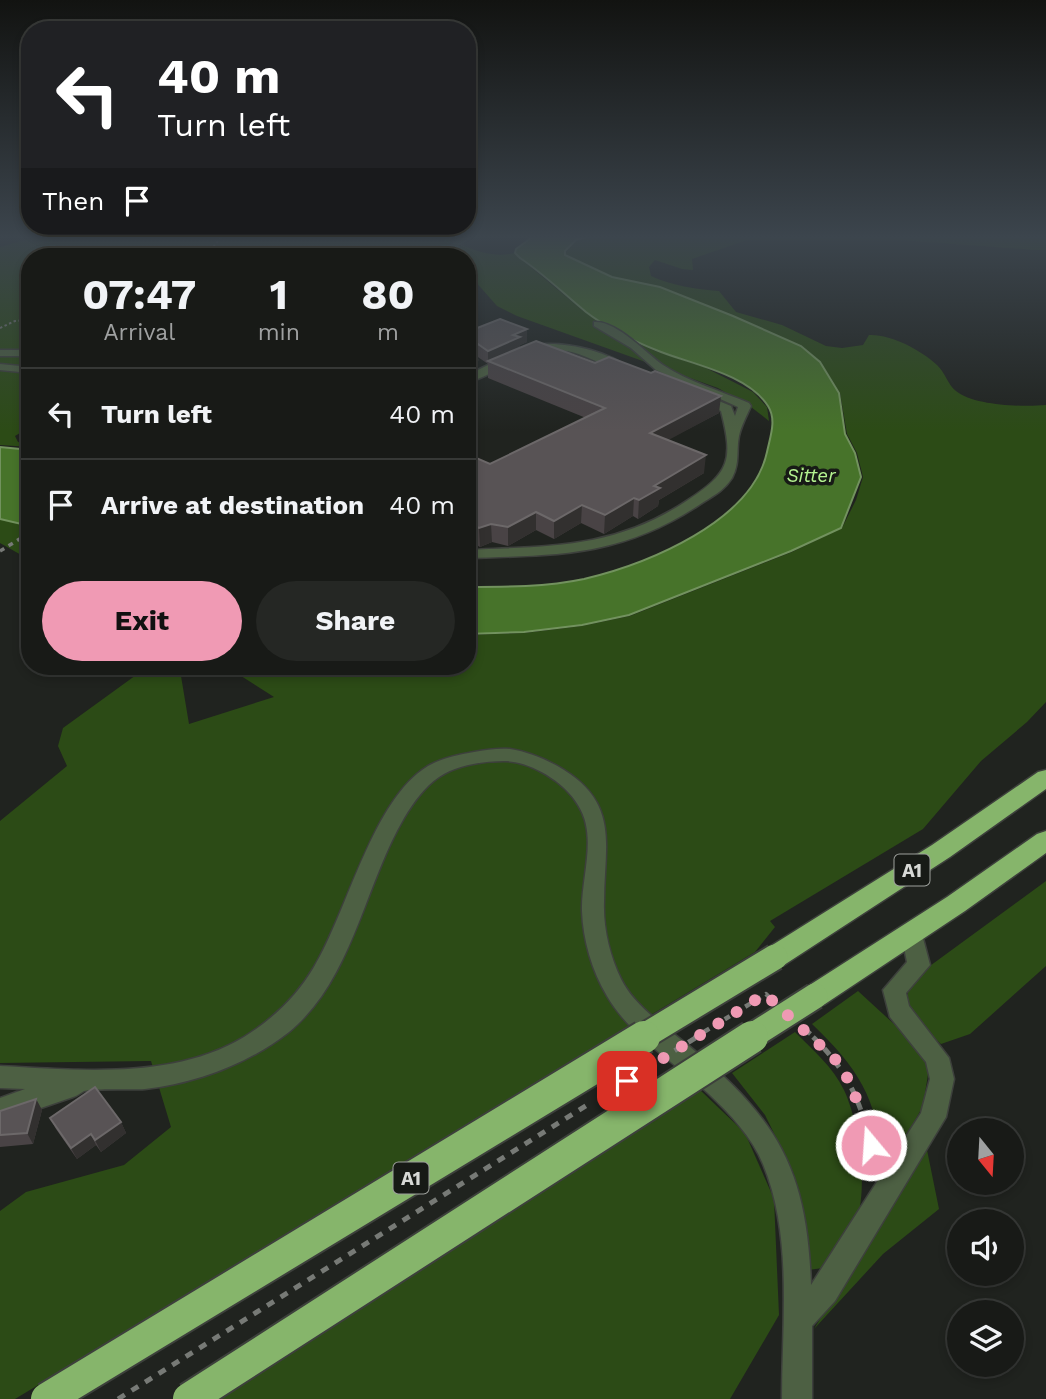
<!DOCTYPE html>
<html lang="en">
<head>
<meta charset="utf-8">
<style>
	body { margin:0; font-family:"Work Sans",sans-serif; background:#252724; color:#f1f3f6; height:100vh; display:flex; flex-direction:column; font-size:26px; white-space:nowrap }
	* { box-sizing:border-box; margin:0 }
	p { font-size:23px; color:#9fa1a1 }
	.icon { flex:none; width:38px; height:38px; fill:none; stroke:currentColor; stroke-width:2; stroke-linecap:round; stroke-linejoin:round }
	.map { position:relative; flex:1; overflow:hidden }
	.details { position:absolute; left:21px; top:248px; width:455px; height:427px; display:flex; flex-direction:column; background:#181a17; border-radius:28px; box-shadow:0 4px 10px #0003,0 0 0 2px #363836 }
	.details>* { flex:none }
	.top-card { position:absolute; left:21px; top:21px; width:455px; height:214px; border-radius:28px; box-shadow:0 4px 10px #0003,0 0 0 2px #363836; background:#202124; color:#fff; overflow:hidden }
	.needle { width:46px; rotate:162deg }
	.tools { position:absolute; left:947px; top:1118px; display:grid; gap:14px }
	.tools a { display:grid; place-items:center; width:77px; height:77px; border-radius:50%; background:#181a17; box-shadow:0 4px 10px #0003,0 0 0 2px #363836; font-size:35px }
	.pin { position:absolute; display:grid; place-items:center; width:60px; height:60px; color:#fff; margin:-30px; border-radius:14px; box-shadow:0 4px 10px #0006 }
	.me { position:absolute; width:77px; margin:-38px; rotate:342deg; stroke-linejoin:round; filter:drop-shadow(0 0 5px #0008) }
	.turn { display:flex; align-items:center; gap:24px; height:147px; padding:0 21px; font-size:32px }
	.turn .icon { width:91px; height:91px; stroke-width:2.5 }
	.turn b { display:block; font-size:49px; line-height:60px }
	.then { display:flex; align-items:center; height:66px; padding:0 21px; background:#0003; gap:14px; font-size:26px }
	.eta { display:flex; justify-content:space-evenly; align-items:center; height:119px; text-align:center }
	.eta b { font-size:42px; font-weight:700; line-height:49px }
	.action { display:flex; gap:14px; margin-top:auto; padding:14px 21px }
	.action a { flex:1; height:80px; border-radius:42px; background:#f09ab4; color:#111; font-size:28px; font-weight:700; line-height:80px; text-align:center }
	.action a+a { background:#252724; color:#f1f3f6 }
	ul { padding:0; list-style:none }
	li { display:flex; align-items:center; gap:21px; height:91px; padding:0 21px; border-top:2px solid #363836 }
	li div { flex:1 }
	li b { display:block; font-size:26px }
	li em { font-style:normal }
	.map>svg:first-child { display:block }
	.green { fill:#2c4b16 }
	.water { fill:#47732a; stroke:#72925e; stroke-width:2 }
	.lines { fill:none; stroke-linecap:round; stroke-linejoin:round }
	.minor-casing { stroke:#3d403c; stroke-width:3 }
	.highway-casing { stroke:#3d403c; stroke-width:3 }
	.path-far4 { stroke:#777a76; stroke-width:2; stroke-dasharray:2.5 2.5; stroke-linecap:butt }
	.path-far3 { stroke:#777a76; stroke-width:2.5; stroke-dasharray:3.5 3.5; stroke-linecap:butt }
	.path-far2 { stroke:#777a76; stroke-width:3.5; stroke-dasharray:5 5; stroke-linecap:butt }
	.path-far1 { stroke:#777a76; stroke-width:4.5; stroke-dasharray:6 6; stroke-linecap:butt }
	.path { stroke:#777a76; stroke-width:5; stroke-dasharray:8 8; stroke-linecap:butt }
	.minor { fill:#4d6043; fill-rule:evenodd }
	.highway { fill:#86b56b; fill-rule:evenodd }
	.highway-bridge-far1-casing { stroke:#3d403c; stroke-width:29; stroke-linecap:butt }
	.highway-bridge-casing { stroke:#3d403c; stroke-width:36; stroke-linecap:butt }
	.path-bridge-far1 { stroke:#777a76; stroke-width:4.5; stroke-dasharray:6 6; stroke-linecap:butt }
	.path-bridge { stroke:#777a76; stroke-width:5; stroke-dasharray:8 8; stroke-linecap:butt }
	.highway-bridge-far1 { stroke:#86b56b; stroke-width:25 }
	.highway-bridge { stroke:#86b56b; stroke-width:32 }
	.wall { fill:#494345 }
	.shaded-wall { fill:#32302f }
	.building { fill:#585355; stroke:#6c6869; stroke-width:2 }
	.route { stroke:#f09ab4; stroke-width:12; stroke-dasharray:0 21.6 }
	.labels { text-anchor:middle; stroke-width:7; stroke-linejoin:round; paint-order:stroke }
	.far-water-label { font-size:19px; font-style:italic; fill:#b5f491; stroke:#171a16 }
	.shield { fill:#171a16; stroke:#9da09c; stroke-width:2 }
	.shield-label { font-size:19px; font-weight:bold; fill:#d7d9d6 }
</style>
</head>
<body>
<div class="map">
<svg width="1046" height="1399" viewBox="0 0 1046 1399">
	<rect width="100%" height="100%" fill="#20231f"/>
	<!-- green -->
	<path class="green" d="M43 235H459L449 240C470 248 490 259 514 253L582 310 614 332 655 351 704 367 753 392 767 407 769 421 751 407 718 388 517 316 497 306 467 272V257H30V427L15 436 18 442 30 444V447L0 445V247Z
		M594 235 979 237 1046 235V250H1035L899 240H747L692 259 693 270 682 269 655 260 649 267 651 276C673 286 695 289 719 291L736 312 782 325 826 346 842 348 863 345 869 335C891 334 921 350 937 365 945 372 948 385 956 391 974 406 1024 407 1046 405V702L1027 722 981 761 923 829 770 921 775 927 755 952 15 1399H0V1211L26 1192 124 1165 171 1127 151 1061 0 1063V821L67 766 58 746 63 728 143 670 181 676 189 724 274 697 227 667H467V635L525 633 582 626 630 616 792 552 842 528 856 500 863 477 857 453 847 434 840 393 821 362 802 346 660 287 613 277 566 255V252L577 240Z
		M0 514 30 525V560L0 543Z
		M1046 881V966L970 1034 941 1044C926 1030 902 1011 909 988 911 982 919 976 923 971Z
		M858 991 907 1036 929 1068 923 1106 890 1165 882 1163C878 1098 857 1067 812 1024Z
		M795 1032C813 1050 833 1067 844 1090 859 1122 868 1185 857 1219 851 1236 833 1253 823 1268L808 1270 794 1174 765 1115 732 1073Z
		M699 1089 745 1133 774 1199 779 1315 730 1399H221Z
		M926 1145 939 1209 883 1254 814 1329Z"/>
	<!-- water -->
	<path class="water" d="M535 235H592L576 240 565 251V255L612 277 660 287 733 316 801 346 820 362 839 393 845 434 855 453 861 477 841 528 791 551 629 615 582 625 524 632 467 634V587C506 587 546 587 584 579 647 564 752 522 767 452 770 437 777 420 768 406 747 373 689 364 656 350 631 340 607 328 586 312 564 294 544 274 520 258L515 253 516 249Z
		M0 447 30 450V526L0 519Z"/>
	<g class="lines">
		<defs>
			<path id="minor" d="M464 235H474L444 257H434Z
				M594 322C616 320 646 353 663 365 687 381 723 392 749 403L751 406C747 415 741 426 739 436 736 451 740 463 732 478 724 491 711 497 699 505 620 557 558 555 467 558V550C551 546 615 549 688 500 729 473 734 461 721 411L693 397 699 393 731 406 735 416 738 407 656 370 631 348 594 326Z
				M545 344C572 343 609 352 630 369L624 372C606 367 590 357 572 352 531 343 503 372 467 383V375C493 363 517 350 545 344Z
				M0 350H30V356H0Z
				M467 358H475L477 360 467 365Z
				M0 364 30 367V373L0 370Z
				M510 749C529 752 548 760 564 770 620 805 604 847 604 902 603 928 610 956 621 979 634 1006 666 1027 689 1046 777 1119 807 1168 811 1285L921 1113 930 1079 926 1062 890 1017 883 990 907 962 901 933 904 927 912 924 920 927 930 965 906 993 909 1006 949 1058 954 1079 946 1117 835 1301 812 1326V1399H782C782 1323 793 1236 763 1164 752 1137 730 1114 709 1094 676 1063 630 1036 607 996 592 971 583 940 582 911 581 877 598 836 578 805 565 782 530 761 504 761 484 761 456 765 439 777 424 787 413 803 404 818 364 886 353 979 289 1032 248 1064 197 1083 145 1089 130 1090 97 1088 84 1091 80 1093 77 1096 73 1097L0 1122V1098L25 1089 0 1088V1066C79 1070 173 1080 244 1037 273 1019 297 996 314 967 348 911 372 800 428 766 442 758 458 755 474 752 486 750 498 748 510 749Z"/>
			<path id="highway" d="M1046 770V789L950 857 784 965 775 968 766 965 762 957 766 949 932 845 1038 772Z
				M1046 831V853L965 911 825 1004 815 1008 805 1004 801 996 805 988 947 897 1037 834Z"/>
		</defs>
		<!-- minor casing -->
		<use href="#minor" class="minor-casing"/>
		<!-- highway casing -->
		<use href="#highway" class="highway-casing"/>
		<!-- path-far4 -->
		<path class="path-far4" d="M196 257 213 247 223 235
			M0 328 15 321 30 320"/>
		<!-- path-far3 -->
		<path class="path-far3" d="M20 538 30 532"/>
		<!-- path-far2 -->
		<path class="path-far2" d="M0 551 23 537"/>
		<!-- path-far1 -->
		<path class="path-far1" d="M806 1030 815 1038"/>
		<!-- path -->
		<path class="path" d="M813 1037C851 1073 867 1114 873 1166"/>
		<!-- minor -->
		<use href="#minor" class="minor"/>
		<!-- highway -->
		<use href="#highway" class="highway"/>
		<defs>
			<path id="highway-bridge-far1" d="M641 1038 775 957
				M749 1038 815 996"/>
			<path id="highway-bridge" d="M47 1399 644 1037
				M189 1399 752 1037"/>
		</defs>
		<!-- highway-bridge-far1 casing -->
		<use href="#highway-bridge-far1" class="highway-bridge-far1-casing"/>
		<!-- highway-bridge casing -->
		<use href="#highway-bridge" class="highway-bridge-casing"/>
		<!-- path-bridge-far1 -->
		<path class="path-bridge-far1" d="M694 1038 766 994 770 998"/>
		<!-- path-bridge -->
		<path class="path-bridge" d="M661 1059 697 1037
			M118 1399 592 1102"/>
		<!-- highway-bridge-far1 -->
		<use href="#highway-bridge-far1" class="highway-bridge-far1"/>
		<!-- highway-bridge -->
		<use href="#highway-bridge" class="highway-bridge"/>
	</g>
	<!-- wall -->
	<path class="wall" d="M527 329V342L520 345V348L719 413 667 440 704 473 659 500 658 506 638 519 633 516 604 534 581 523 554 539 536 530 508 546 492 542 480 547 467 540V454L490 464 586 418 488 378V364L475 355 467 356V332Z
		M36 1099 42 1110 33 1144 0 1147V1111Z
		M50 1118 121 1122 126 1133 101 1152 96 1145 77 1159 56 1129Z"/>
	<!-- shaded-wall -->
	<path class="shaded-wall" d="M527 329V342L520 345V351L488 361V364V351L513 335Z
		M721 396 719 413 648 451 650 433Z
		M706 455 704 473 659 500 658 506 638 519 639 500 654 486Z
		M634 498 633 516 604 534 605 515Z
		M582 505 581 523 554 539V521Z
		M536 512V530L508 546V527Z
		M491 524 492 542 480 547 479 528Z
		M36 1099 42 1110 33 1144 27 1133Z
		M121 1122 126 1133 101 1152 95 1140Z
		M91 1134 96 1145 77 1159 71 1148Z"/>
	<!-- building -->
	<path class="building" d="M500 319 527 329 513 335 520 337 488 351 475 342H467V332Z
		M536 341 595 363 609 357 651 373 655 371 721 396 650 433 706 455 654 486 660 488 639 500 634 498 605 515 582 505 554 521 536 512 508 527 491 524 479 528 467 522V454L490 464 605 408 488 361Z
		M95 1087 121 1122 95 1140 91 1134 71 1148 50 1118Z
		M36 1099 27 1133 0 1135V1111Z"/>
	<!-- sky -->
	<linearGradient id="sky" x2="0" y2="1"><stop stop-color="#121311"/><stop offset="0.55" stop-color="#3c454d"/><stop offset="1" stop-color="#3c454d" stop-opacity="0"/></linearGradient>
	<rect width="1046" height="431" fill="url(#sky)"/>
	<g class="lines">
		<!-- route -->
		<path class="route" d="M627 1081 765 994 838 1062 852 1086 871 1145"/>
	</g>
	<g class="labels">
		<!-- far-water labels -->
		<g class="far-water-label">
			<text x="811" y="482">Sitter</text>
		</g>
		<!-- shield labels -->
		<g class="shield">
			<rect x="894.5" y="854.5" width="35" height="31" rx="5"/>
			<rect x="393.5" y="1162.5" width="35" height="31" rx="5"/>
		</g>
		<g class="shield-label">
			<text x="912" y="877">A1</text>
			<text x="411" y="1185">A1</text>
		</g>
	</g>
</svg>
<div class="tools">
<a><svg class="needle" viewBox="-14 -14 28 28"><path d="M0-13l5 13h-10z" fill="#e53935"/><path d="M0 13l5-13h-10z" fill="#9fa1a1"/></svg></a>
<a><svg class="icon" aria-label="sound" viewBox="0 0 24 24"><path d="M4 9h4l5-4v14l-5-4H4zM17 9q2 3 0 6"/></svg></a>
<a><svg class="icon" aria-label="layers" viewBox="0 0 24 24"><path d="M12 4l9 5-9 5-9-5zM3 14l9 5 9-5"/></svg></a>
</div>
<div class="pin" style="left:627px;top:1081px;background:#d93025"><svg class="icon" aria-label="arrive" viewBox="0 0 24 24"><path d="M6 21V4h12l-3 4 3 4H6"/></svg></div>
<svg class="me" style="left:871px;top:1145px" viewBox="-20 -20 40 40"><circle r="17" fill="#f09ab4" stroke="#fff" stroke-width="3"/><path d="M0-11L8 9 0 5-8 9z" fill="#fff"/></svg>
<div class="top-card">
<div class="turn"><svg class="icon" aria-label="left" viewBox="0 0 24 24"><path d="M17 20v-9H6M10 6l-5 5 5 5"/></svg><div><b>40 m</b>Turn left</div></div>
<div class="then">Then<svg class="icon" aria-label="arrive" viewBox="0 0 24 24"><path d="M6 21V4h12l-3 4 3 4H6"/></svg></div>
</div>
<section class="details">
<div class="eta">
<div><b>07:47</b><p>Arrival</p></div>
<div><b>1</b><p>min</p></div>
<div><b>80</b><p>m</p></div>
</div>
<ul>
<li><svg class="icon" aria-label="left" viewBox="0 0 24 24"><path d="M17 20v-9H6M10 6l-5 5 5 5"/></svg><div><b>Turn left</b></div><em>40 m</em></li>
<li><svg class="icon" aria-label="arrive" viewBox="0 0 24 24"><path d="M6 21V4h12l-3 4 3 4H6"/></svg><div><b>Arrive at destination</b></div><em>40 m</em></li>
</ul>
<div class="action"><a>Exit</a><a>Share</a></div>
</section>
</div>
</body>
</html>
